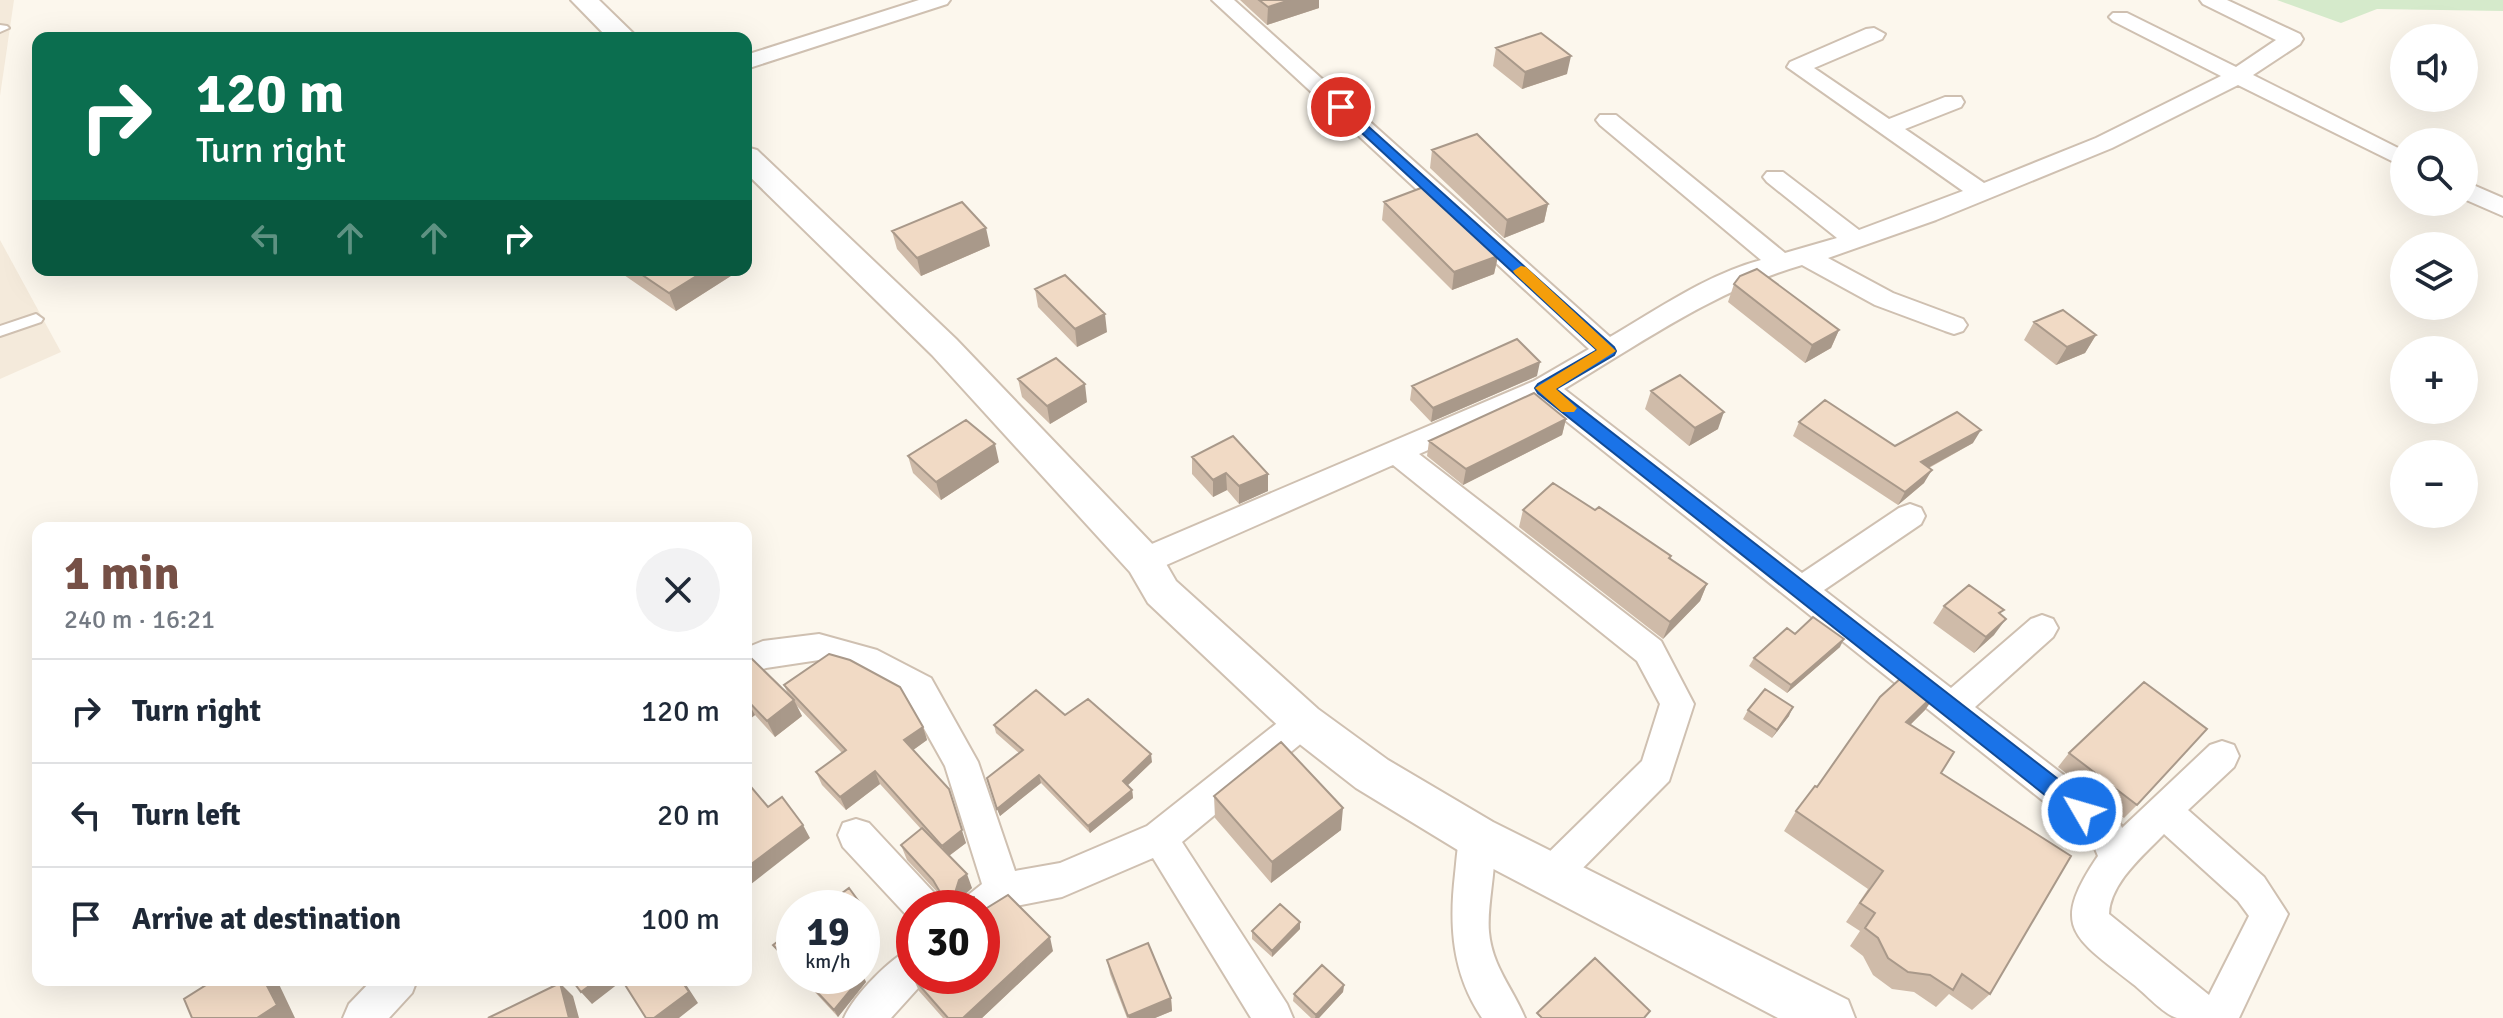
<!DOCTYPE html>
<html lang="en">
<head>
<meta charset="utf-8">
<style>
	body { margin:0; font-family:Signika,sans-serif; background:#f2f2f3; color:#1f2937; height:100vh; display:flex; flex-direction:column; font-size:30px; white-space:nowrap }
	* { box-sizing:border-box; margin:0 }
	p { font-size:26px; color:#747a83 }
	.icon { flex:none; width:44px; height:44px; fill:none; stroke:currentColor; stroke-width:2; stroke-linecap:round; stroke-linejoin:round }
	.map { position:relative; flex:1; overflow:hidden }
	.sheet { position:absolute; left:32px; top:522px; width:720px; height:464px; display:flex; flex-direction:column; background:#fff; border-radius:16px; box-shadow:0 8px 32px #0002 }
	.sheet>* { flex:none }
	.guide { position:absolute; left:32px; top:32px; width:720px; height:244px; border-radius:16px; box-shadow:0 8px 32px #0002; background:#0b6e4f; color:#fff; overflow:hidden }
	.tools { position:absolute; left:2390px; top:24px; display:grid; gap:16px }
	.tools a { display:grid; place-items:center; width:88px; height:88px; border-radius:50%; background:#fff; box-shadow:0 8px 32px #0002; font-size:40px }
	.speed { position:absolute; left:776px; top:890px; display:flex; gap:16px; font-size:40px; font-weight:700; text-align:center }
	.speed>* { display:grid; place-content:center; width:104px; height:104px; border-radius:50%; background:#fff; box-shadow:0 8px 32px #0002; line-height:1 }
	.speed small { font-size:20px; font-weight:400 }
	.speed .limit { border:12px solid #d22; background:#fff; color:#111 }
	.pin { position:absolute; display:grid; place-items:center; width:68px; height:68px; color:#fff; margin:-34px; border:4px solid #fff; border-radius:50%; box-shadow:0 2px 8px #0007 }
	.me { position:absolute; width:88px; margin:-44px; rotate:308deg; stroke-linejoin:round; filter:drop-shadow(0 0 6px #0008) }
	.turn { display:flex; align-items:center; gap:28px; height:168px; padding:0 32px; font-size:36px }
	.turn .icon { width:104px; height:104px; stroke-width:2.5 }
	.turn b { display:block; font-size:56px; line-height:68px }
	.lanes { display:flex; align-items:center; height:76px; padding:0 32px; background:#0003; justify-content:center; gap:40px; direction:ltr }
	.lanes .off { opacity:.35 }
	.round { display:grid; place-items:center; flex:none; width:84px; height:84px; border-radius:42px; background:#f2f2f3 }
	.head { display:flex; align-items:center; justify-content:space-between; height:136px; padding:0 32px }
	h1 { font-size:48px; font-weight:700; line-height:60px; color:#765046 }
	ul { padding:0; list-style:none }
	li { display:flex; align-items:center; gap:24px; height:104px; padding:0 32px; border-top:2px solid #e0e1e3 }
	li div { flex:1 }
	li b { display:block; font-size:30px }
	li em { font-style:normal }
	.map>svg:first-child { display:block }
	.residential { fill:#f4eadb }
	.green { fill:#d5eacb }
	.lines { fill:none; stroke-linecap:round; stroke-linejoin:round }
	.service-casing { stroke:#cfc0b1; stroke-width:4 }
	.minor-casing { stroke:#cfc0b1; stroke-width:4 }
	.tertiary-casing { stroke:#cfc0b1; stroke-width:4 }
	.service { fill:#fff; fill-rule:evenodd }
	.minor { fill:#fff; fill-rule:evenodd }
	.tertiary { fill:#fff; fill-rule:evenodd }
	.wall { fill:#cfbba9 }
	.shaded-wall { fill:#a9998a }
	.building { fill:#f1dac5; stroke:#a9998a; stroke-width:2 }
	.route { fill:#1a73e8; stroke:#114b97; stroke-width:2 }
	.slow { fill:#f59e0b }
</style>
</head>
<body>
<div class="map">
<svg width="2503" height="1018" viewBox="0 0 2503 1018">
	<rect width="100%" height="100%" fill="#fcf7ed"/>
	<!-- residential -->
	<path class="residential" d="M0 0H14L0 96Z
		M0 240 61 352 0 379Z"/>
	<!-- green -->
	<path class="green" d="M2277 0H2503V11L2377 9 2341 23Z"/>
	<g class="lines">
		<defs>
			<path id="service" d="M0 25 7 26 9 28 0 32Z
				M36 314 43 319 41 322 0 336V326Z"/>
			<path id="minor" d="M919 0H950L947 4 746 69V55Z
				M1212 0H1234L1610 337C1658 309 1706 275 1761 260L1600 125 1596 120 1600 115H1616L1785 253 1837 238 1767 182 1763 177 1767 172H1783L1859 230 1963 191 1787 67 1790 62 1866 29 1874 28 1885 34 1882 39 1814 68 1889 119 1945 97H1961L1964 102 1961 107 1905 129 1984 183 2096 138 2221 76 2113 21 2109 17 2113 13H2127L2236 67 2276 40 2203 4 2200 0H2227L2300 34 2303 39 2300 44 2253 75 2404 151V167L2238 85 2112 148 1936 220 1828 258 1893 293 1963 319 1967 325 1963 331 1954 334 1945 331 1875 305 1802 265C1716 290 1641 343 1564 389L1802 573 1899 508 1910 504 1921 508 1925 516 1921 524 1824 590 1951 688 2031 619 2042 615 2053 619 2058 628 2053 637 1975 707 2117 816 2122 828 2210 745 2222 741 2234 745 2239 756 2234 767 2188 810 2264 877 2288 914 2239 1018C2221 1018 2195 1018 2177 1018 2163 1014 2145 993 2133 984 2074 937 2049 928 2098 856L2091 839 1541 401 1419 454 1661 641 1694 704 1669 781 1563 888 1550 893 1537 888 1532 876 1537 864 1642 761 1660 704 1637 661 1393 465 1155 570 1144 573 1133 570 1129 561 1133 552 1534 381 1589 349ZM2164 834 2238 901 2249 916 2209 995 2109 914C2110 883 2144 855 2164 834Z
				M2464 181 2503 198V216L2464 199Z
				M819 634 877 650 931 678 978 762 1015 871 1060 863 1147 826 1291 712 1303 707 1315 712 1320 722 1315 732 1182 842 1287 1004 1293 1018H1251L1153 858 1062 897 1011 907 982 925V908H961L967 896 982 884 945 766 907 698 856 671 819 660 766 668 746 676V648L763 641Z
				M856 819 869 823 937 896 943 908H914V922L911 920 843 847 838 835 843 823Z
				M1477 821 1490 825C1502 852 1486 900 1489 932 1492 966 1512 987 1525 1018H1482C1452 973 1449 926 1455 874 1457 857 1457 841 1464 825Z
				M914 947V976H929L891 1018H844C854 995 891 957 914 947Z
				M372 980H417L412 993 389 1018H343L349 1004Z"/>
			<path id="tertiary" d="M571 0H599L638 38H608Z
				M746 147 757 150 956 339 1158 550 1176 581 1318 709 1388 760 1493 822 1848 1000 1855 1018H1778L1461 852 1356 788 1288 735 1148 603 1130 572 932 355 746 173Z"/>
		</defs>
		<!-- service casing -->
		<use href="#service" class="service-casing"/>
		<!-- minor casing -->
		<use href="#minor" class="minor-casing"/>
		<!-- tertiary casing -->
		<use href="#tertiary" class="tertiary-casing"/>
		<!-- service -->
		<use href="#service" class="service"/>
		<!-- minor -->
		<use href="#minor" class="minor"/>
		<!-- tertiary -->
		<use href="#tertiary" class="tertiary"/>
	</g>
	<!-- wall -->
	<path class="wall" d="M1240 0H1319V8L1267 25Z
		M1496 48 1567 74 1522 89 1493 66Z
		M1432 150 1548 204 1544 222 1504 238 1430 168Z
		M1384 202 1478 237 1498 256 1494 274 1452 290 1382 220Z
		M892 231 990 246 921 276 897 249Z
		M622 270H733L734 274 676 311 624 275Z
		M1734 284 1839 330 1831 348 1805 363 1728 302Z
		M1035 289 1107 332 1077 347 1038 307Z
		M2034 322 2096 335 2085 353 2056 365 2024 340Z
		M1537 376 1431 422 1410 400 1412 386Z
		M1018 379 1087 402 1050 424 1022 397Z
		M1651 391 1718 429 1689 446 1645 409Z
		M1566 419 1562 435 1463 485 1427 456 1429 441Z
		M1799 422 1895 446 1973 443 1929 468 1924 483 1898 505 1793 436Z
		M908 456 999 462 941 500 913 473Z
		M1192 457 1268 474V491L1239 504 1227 490 1213 497 1192 474Z
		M1523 510H1595L1671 556 1670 559 1707 584 1700 601 1663 639 1519 527Z
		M1944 606 2000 614 1994 635 1974 653 1933 623Z
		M1795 634 1840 647 1787 693 1749 666 1754 658Z
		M746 660 788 694 784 685 923 727 927 740 913 750 966 843 949 856 972 888 964 896 978 908H942L938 897 939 894 907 860 901 845 921 829 880 784 846 810 822 785 816 772 842 753 796 705 802 716 775 737 755 715 746 722Z
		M1939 690 1925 710 1910 725 1941 773 1990 994 1972 1010 1949 994 1936 1007 1914 992 1892 989 1873 975 1863 956 1850 946 1860 931 1846 922 1868 889 1784 831 1796 811 1817 787Z
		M1748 710 1789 716 1772 738 1743 719Z
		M1065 715 1152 762 1127 785 1132 790 1133 798 1090 833 1041 783 1000 816 987 778 1019 753 996 733 994 725Z
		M2069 753 2137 805 2124 818 2058 767Z
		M1214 796 1341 830 1271 883 1215 818Z
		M794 929V970L778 952 773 945Z
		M1300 929 1272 957 1252 939V931Z
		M1053 951 982 1018H943L919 991 913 978Z
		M1107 960 1171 998 1172 1011 1155 1018H1127L1110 974Z
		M800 976H862L866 982 838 1017Z
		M1344 985 1343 992 1319 1018H1311L1293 1001 1294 994Z"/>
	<!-- shaded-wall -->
	<path class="shaded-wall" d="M1290 0H1319V8L1267 25 1268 7Z
		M1571 56 1567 74 1522 89 1525 72Z
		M1548 204 1544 222 1504 238 1507 220Z
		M986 228 990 246 921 276 917 258Z
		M1498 256 1494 274 1452 290 1454 272Z
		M706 270H733L734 274 676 311 669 293Z
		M1105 314 1107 332 1077 347 1075 329Z
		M1839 330 1831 348 1805 363 1812 345Z
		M2096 335 2085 353 2056 365 2067 347Z
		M1540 362 1537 376 1431 422 1433 408Z
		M1085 384 1087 402 1050 424 1047 406Z
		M1724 412 1718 429 1689 446 1695 428Z
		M1566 419 1562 435 1463 485 1466 469Z
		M1981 430 1973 443 1913 476 1921 462Z
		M995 444 999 462 941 500 936 482Z
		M1932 470 1924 483 1898 505 1905 492Z
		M1226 473 1227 490 1213 497V480Z
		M1268 474V491L1239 504V486Z
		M1707 584 1700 601 1663 639 1670 622Z
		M2006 619 1994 635 1974 653 1986 637Z
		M1844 639 1840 647 1787 693 1791 685Z
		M1939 690 1925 710 1892 743 1906 722Z
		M746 699 755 715 746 722Z
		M794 700 802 716 775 737 767 721Z
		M1793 707 1789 716 1772 738 1777 730Z
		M923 727 927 740 909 753 904 740Z
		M1151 754 1152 762 1124 789 1123 781Z
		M875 771 880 784 846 810 840 797Z
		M1039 775 1041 783 1000 816 997 809Z
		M1132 790 1133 798 1090 833 1088 826Z
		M953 802 966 843 946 858 942 846Z
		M1343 808 1341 830 1271 883 1272 862Z
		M803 825 810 838 746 888V868Z
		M967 874 972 888 964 895 960 908 954 896 959 880Z
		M868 914 872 921 862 928V919Z
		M1300 922V929L1272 957V951Z
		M1050 937 1053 951 982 1018H963Z
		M863 975 866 982 838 1017 834 1010Z
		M264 980H277L295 1018H257Z
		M597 980H623L592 1004 581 992Z
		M681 980H683L698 1003 679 1018H654Z
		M560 983 573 996 579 1018H569Z
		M1344 985 1343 992 1319 1018H1315L1316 1015Z
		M1171 998 1172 1011 1155 1018H1129L1128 1016Z"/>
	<!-- building -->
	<path class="building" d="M1259 0H1290L1268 7Z
		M1541 33 1571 56 1525 72 1496 48Z
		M1477 134 1548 204 1507 220 1432 150Z
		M1429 185 1479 231 1474 233 1498 256 1454 272 1384 202Z
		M962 202 986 228 917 258 892 231Z
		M1757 269 1839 330 1812 345 1734 284 1740 276Z
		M635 270H706L669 293Z
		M1065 275 1105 314 1075 329 1035 289Z
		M2063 310 2096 335 2067 347 2034 322Z
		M1517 339 1540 362 1433 408 1412 386Z
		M1056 358 1085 384 1047 406 1018 379Z
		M1680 375 1724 412 1695 428 1651 391Z
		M1534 393 1566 419 1466 469 1429 441Z
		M1825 400 1895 446 1957 412 1981 430 1921 462 1932 470 1905 492 1799 422Z
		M966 420 995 444 936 482 908 456Z
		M1233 436 1268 474 1239 486 1226 473 1213 480 1192 457Z
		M1553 483 1595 510 1599 507 1671 556 1669 558 1707 584 1670 622 1523 510Z
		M1969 585 2004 610 1999 613 2006 619 1986 637 1944 606Z
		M1813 617 1844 639 1791 685 1754 658 1787 628 1795 634Z
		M829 654 850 660 900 687 923 727 904 740 949 789 962 830 942 846 875 771 840 797 816 772 846 750 784 685Z
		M751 658 794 700 767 721 746 699V660Z
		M1912 668 1939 690 1906 722 1954 752 1941 773 2071 856 1990 994 1962 974 1953 990 1930 975 1908 972 1888 958 1878 938 1865 928 1875 913 1860 903 1883 871 1796 811 1815 786 1817 787 1880 697Z
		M2144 682 2207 729 2137 805 2069 753Z
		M1765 689 1793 707 1777 730 1748 710Z
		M1036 690 1065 715 1088 699 1151 754 1123 781 1132 790 1088 826 1039 775 997 809 987 778 1023 750 994 725Z
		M1281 742 1343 808 1272 862 1214 796Z
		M746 781 768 807 782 797 803 825 746 868Z
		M922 828 967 874 959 880 954 896 974 897 976 908H949L938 897 940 892 933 880 901 845Z
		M849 888 868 914 862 919V908H822Z
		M1008 895 1050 937 963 1018H948L913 978 915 976H982V911Z
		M1280 904 1300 922 1272 951 1252 931Z
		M794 929V967L773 945Z
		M1148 943 1171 998 1128 1016 1107 960Z
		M1595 958 1650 1011 1644 1018H1542L1537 1013Z
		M1322 965 1344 985 1316 1015 1294 994Z
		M802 976H862L834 1010Z
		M214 980H264L277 1005 257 1018H192L184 999Z
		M572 980H597L581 992Z
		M622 980H681L689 992 654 1018H646Z
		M560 983 569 1018H488Z"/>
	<!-- route -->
	<path class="route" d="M1341 102 1614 347 1616 351 1614 355 1556 389 2090 804 2093 811 2090 818 2082 821 2074 818 1538 393 1535 388 1538 384 1597 350 1337 110V104Z"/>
	<!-- slow -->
	<path class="slow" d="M1521 266 1526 267 1616 351 1556 389 1577 408 1574 412H1562L1535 388 1597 350 1515 274 1513 271Z"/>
</svg>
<div class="tools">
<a><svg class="icon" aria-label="sound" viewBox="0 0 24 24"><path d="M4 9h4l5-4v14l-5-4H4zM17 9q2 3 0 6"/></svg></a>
<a><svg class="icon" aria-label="search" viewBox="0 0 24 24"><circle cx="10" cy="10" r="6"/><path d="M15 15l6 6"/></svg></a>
<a><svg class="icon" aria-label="layers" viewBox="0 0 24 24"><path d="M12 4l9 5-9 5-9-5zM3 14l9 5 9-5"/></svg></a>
<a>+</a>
<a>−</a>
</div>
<div class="speed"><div>19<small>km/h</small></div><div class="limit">30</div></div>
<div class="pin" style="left:1341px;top:107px;background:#d93025"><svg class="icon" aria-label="arrive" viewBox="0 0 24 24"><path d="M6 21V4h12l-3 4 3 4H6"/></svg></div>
<svg class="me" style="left:2082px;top:811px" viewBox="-20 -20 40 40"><circle r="17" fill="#1a73e8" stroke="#fff" stroke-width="3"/><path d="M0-11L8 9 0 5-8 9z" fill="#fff"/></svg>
<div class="guide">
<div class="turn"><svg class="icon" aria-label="right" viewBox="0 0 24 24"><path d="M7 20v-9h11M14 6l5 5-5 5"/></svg><div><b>120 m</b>Turn right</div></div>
<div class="lanes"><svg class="icon off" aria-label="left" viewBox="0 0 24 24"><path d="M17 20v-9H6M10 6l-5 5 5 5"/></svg><svg class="icon off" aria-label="ahead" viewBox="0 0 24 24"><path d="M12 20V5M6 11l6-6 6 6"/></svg><svg class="icon off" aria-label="ahead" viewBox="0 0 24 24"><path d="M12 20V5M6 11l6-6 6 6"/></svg><svg class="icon" aria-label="right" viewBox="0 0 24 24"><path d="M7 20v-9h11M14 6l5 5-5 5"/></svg></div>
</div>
<section class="sheet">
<div class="head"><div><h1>1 min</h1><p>240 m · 16:21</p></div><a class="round"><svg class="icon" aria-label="close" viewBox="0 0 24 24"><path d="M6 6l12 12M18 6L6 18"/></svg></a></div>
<ul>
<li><svg class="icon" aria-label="right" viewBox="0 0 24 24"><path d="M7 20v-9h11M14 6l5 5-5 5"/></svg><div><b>Turn right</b></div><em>120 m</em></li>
<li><svg class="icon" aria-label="left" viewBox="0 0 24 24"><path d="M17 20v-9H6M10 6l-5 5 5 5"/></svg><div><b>Turn left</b></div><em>20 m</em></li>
<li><svg class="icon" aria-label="arrive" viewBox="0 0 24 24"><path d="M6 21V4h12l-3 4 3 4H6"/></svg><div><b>Arrive at destination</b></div><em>100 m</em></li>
</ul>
</section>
</div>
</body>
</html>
